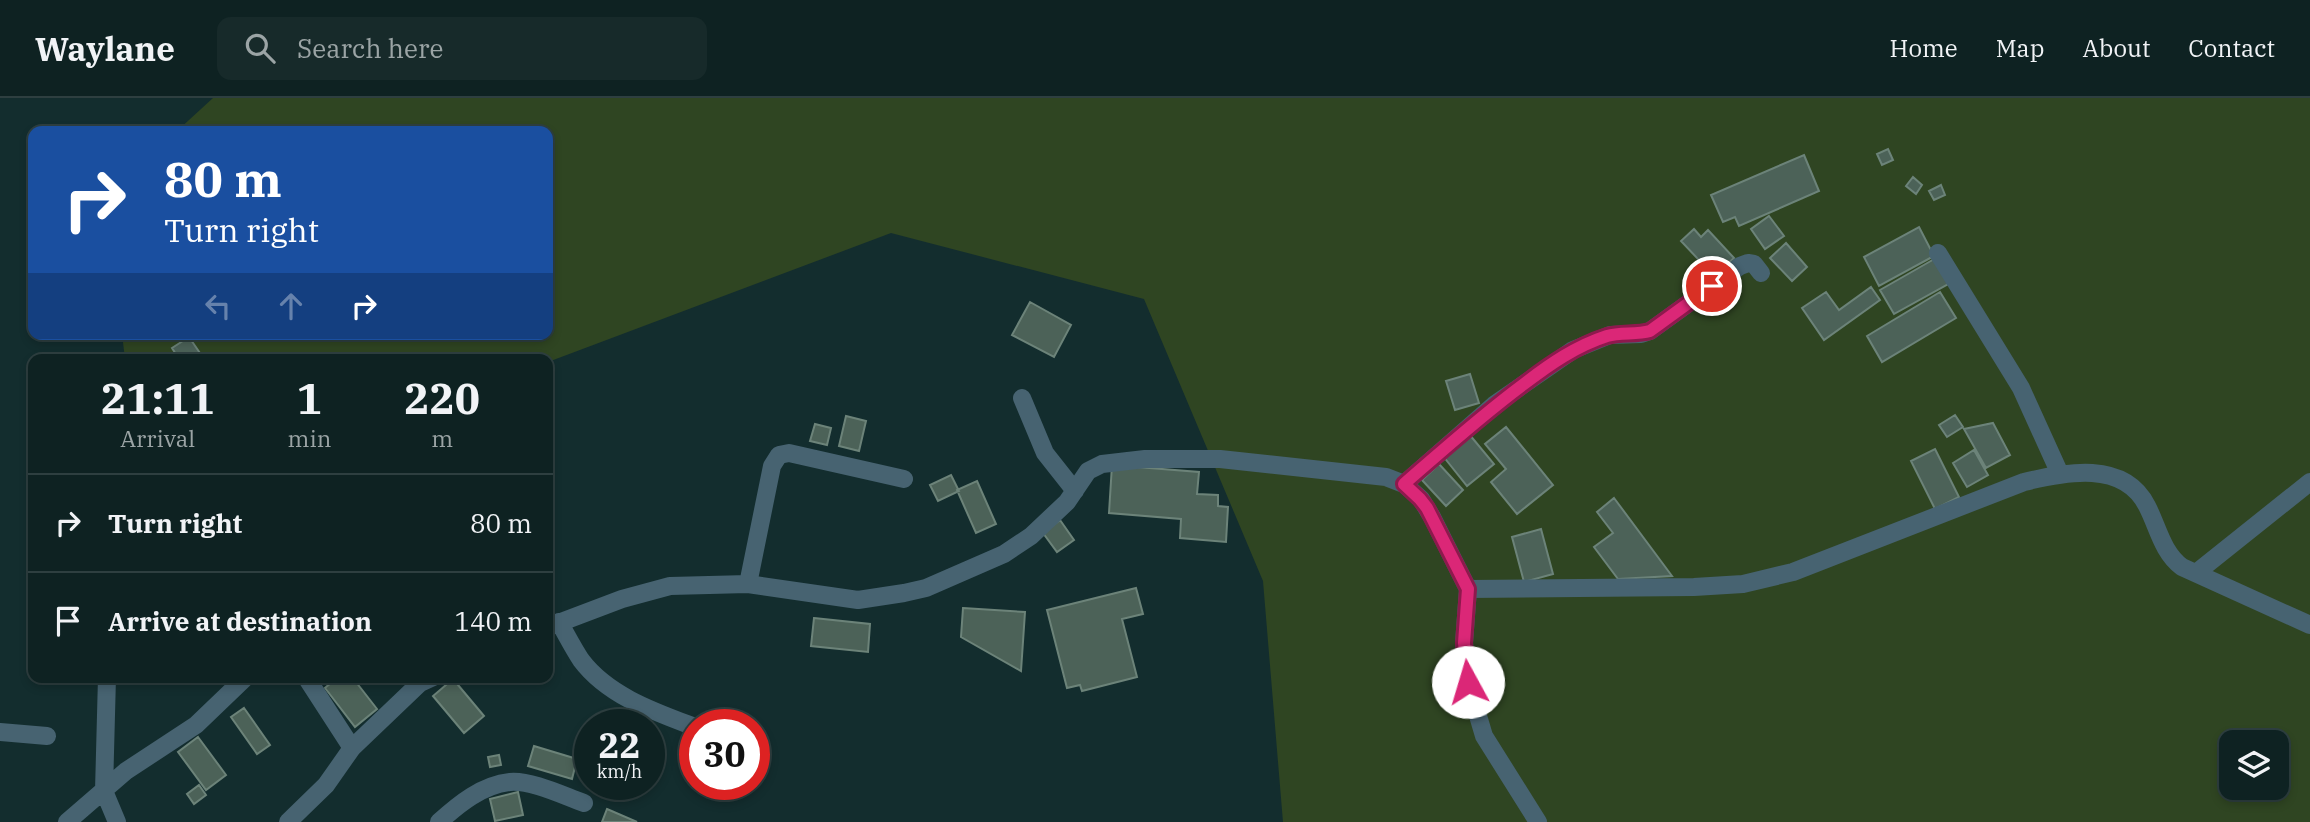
<!DOCTYPE html>
<html lang="en">
<head>
<meta charset="utf-8">
<style>
	body { margin:0; font-family:"IBM Plex Serif",serif; background:#172a2a; color:#f1f3f6; height:100vh; display:flex; flex-direction:column; font-size:26px; white-space:nowrap }
	* { box-sizing:border-box; margin:0 }
	p { font-size:23px; color:#9ba4a5 }
	.icon { flex:none; width:38px; height:38px; fill:none; stroke:currentColor; stroke-width:2; stroke-linecap:round; stroke-linejoin:round }
	.map { position:relative; flex:1; overflow:hidden }
	.drawer { position:absolute; left:28px; top:256px; width:525px; height:329px; display:flex; flex-direction:column; background:#0e2222; border-radius:14px; box-shadow:0 4px 10px #0003,0 0 0 2px #2e3f40 }
	.drawer>* { flex:none }
	.hud { position:absolute; left:28px; top:28px; width:525px; height:214px; border-radius:14px; box-shadow:0 4px 10px #0003,0 0 0 2px #2e3f40; background:#1a4fa0; color:#fff; overflow:hidden }
	.fabs { position:absolute; left:2219px; top:632px; display:grid; gap:14px }
	.fabs a { display:grid; place-items:center; width:70px; height:70px; border-radius:14px; background:#0e2222; box-shadow:0 4px 10px #0003,0 0 0 2px #2e3f40; font-size:35px }
	.speed { position:absolute; left:574px; top:611px; display:flex; gap:14px; font-size:35px; font-weight:700; text-align:center }
	.speed>* { display:grid; place-content:center; width:91px; height:91px; border-radius:50%; background:#0e2222; box-shadow:0 4px 10px #0003,0 0 0 2px #2e3f40; line-height:1 }
	.speed small { font-size:18px; font-weight:400 }
	.speed .limit { border:10px solid #d22; background:#fff; color:#111 }
	.pin { position:absolute; display:grid; place-items:center; width:60px; height:60px; color:#fff; margin:-30px; border:4px solid #fff; border-radius:50%; box-shadow:0 2px 7px #0007 }
	.me { position:absolute; width:77px; margin:-38px; rotate:354deg; stroke-linejoin:round; filter:drop-shadow(0 0 5px #0008) }
	.turn { display:flex; align-items:center; gap:24px; height:147px; padding:0 21px; font-size:32px }
	.turn .icon { width:91px; height:91px; stroke-width:2.5 }
	.turn b { display:block; font-size:49px; line-height:60px }
	.lanes { display:flex; align-items:center; height:66px; padding:0 21px; background:#0003; justify-content:center; gap:35px; direction:ltr }
	.lanes .off { opacity:.35 }
	.eta { display:flex; justify-content:space-evenly; align-items:center; height:119px; text-align:center }
	.eta b { font-size:42px; font-weight:800; line-height:49px }
	ul { padding:0; list-style:none }
	li { display:flex; align-items:center; gap:21px; height:98px; padding:0 21px; border-top:2px solid #2e3f40 }
	li div { flex:1 }
	li b { display:block; font-size:26px }
	li em { font-style:normal }
	header { display:flex; align-items:center; gap:42px; box-sizing:border-box; height:98px; padding:0 35px; background:#0e2222; border-bottom:2px solid #2e3f40 }
	header strong { font-size:33px }
	nav { display:flex; gap:38px; margin-inline-start:auto; font-size:24px }
	.search { width:490px; height:63px; background:#172a2a; display:flex; align-items:center; gap:18px; box-sizing:border-box; padding:0 24px; border-radius:14px; color:#9ba4a5; font-size:26px }
	.map>svg:first-child { display:block }
	.green { fill:#2f4522; fill-rule:evenodd }
	.building { fill:#4c6258; stroke:#6c8379; stroke-width:2 }
	.lines { fill:none; stroke-linecap:round; stroke-linejoin:round }
	.minor { stroke:#476371; stroke-width:18 }
	.route-casing { stroke:#8e194d; stroke-width:18 }
	.route { stroke:#db2777; stroke-width:12 }
</style>
</head>
<body>
<header>
<strong>Waylane</strong>
<div class="search"><svg class="icon" aria-label="search" viewBox="0 0 24 24"><circle cx="10" cy="10" r="6"/><path d="M15 15l6 6"/></svg>Search here</div>
<nav><a>Home</a><a>Map</a><a>About</a><a>Contact</a></nav>
</header>
<div class="map">
<svg width="2310" height="724" viewBox="0 0 2310 724">
	<rect width="100%" height="100%" fill="#132d2e"/>
	<!-- green -->
	<path class="green" d="M213 0H2310V724H1283L1263 483 1144 201 891 135 548 264V261H125L122 236H548V33H177ZM2231 644H2277V690H2231Z"/>
	<!-- building -->
	<path class="building" d="M1888 51 1893 62 1882 67 1877 56Z
		M1804 57 1819 93 1739 128 1735 119 1723 124 1711 97Z
		M1913 79 1922 87 1916 96 1906 88Z
		M1941 87 1945 97 1934 102 1929 93Z
		M1769 118 1784 138 1765 151 1751 131Z
		M1919 129 1934 158 1879 188 1864 159Z
		M1694 131 1701 139 1708 132 1734 160 1714 178 1681 143Z
		M1786 145 1807 169 1792 183 1770 160Z
		M1936 160 1950 185 1894 216 1880 192Z
		M1871 189 1880 202 1824 242 1802 210 1826 194 1839 212Z
		M1940 194 1956 220 1882 264 1867 238Z
		M1030 204 1071 227 1054 259 1012 237Z
		M189 239 204 261H179L172 250Z
		M1470 276 1479 305 1455 312 1446 283Z
		M1955 317 1963 329 1947 339 1939 327Z
		M846 318 866 323 859 353 839 348Z
		M1993 325 2010 357 1986 370 1964 331Z
		M815 326 831 330 827 347 810 343Z
		M1506 329 1553 387 1517 416 1491 384 1506 371 1485 346Z
		M1469 336 1494 366 1467 388 1443 358Z
		M1935 351 1959 399 1935 411 1911 363Z
		M1974 352 1988 377 1967 389 1953 365Z
		M1439 366 1463 392 1446 408 1422 382Z
		M1112 367 1199 374 1197 396 1218 397V408L1228 409 1226 444 1180 440 1181 421 1109 415Z
		M951 377 959 393 938 403 930 387Z
		M977 383 996 426 976 435 957 392Z
		M1614 400 1672 478 1618 481 1594 449 1613 435 1597 414Z
		M1060 422 1074 442 1057 454 1043 435Z
		M1541 431 1553 476 1524 484 1512 439Z
		M1136 490 1143 516 1122 521 1137 579 1082 593 1080 587 1067 590 1047 512Z
		M963 510 1025 514 1021 573 961 539Z
		M814 520 870 526 868 554 811 548Z
		M338 579H352L377 611 355 629 325 590Z
		M453 581 484 618 464 635 433 598Z
		M244 610 270 647 257 656 231 619Z
		M198 639 226 677 206 692 178 654Z
		M534 648 577 661 572 681 528 668Z
		M499 657 501 667 490 669 488 659Z
		M199 687 206 697 194 706 187 696Z
		M518 694 523 717 495 723 490 701Z
		M607 711 637 724H602Z"/>
	<g class="lines">
		<!-- minor -->
		<path class="minor" d="M1938 155 2021 290 2060 376
			M1022 300 1045 355 1075 393
			M1404 386 1494 307 1573 252 1610 237 1641 236 1650 233 1740 168 1748 165 1754 166 1761 175
			M2196 475 2310 384
			M748 486 772 368 779 357 789 355 904 381
			M1468 491 1694 489 1743 486 1793 474 2024 384C2065 374 2124 362 2147 408 2158 429 2162 454 2182 469L2310 527
			M559 524C566 536 573 550 581 562 608 598 655 614 695 629
			M548 529 622 501 670 488 748 486 858 502 904 495 926 490 1004 456 1031 438 1067 404 1088 373 1102 366 1145 361H1220L1386 379 1404 386 1421 401 1432 419 1468 491 1464 545 1468 584 1484 638 1538 724
			M107 579 104 693 117 724
			M306 579 352 650
			M0 634 47 638
			M67 724 126 673 196 627 246 579
			M288 724 326 687 352 650 420 585 433 579
			M439 724C459 706 482 687 510 684 531 682 564 698 584 705"/>
	</g>
	<g class="lines">
		<defs>
			<path id="route" d="M1468 584 1464 545 1468 491 1427 410 1420 401 1404 386C1443 352 1482 317 1524 286 1550 266 1576 248 1607 238 1621 234 1636 237 1650 233L1712 188"/>
		</defs>
		<!-- route casing -->
		<use href="#route" class="route-casing"/>
		<!-- route -->
		<use href="#route" class="route"/>
	</g>
</svg>
<div class="fabs">
<a><svg class="icon" aria-label="layers" viewBox="0 0 24 24"><path d="M12 4l9 5-9 5-9-5zM3 14l9 5 9-5"/></svg></a>
</div>
<div class="speed"><div>22<small>km/h</small></div><div class="limit">30</div></div>
<div class="pin" style="left:1712px;top:188px;background:#d93025"><svg class="icon" aria-label="arrive" viewBox="0 0 24 24"><path d="M6 21V4h12l-3 4 3 4H6"/></svg></div>
<svg class="me" style="left:1468px;top:584px" viewBox="-20 -20 40 40"><circle r="19" fill="#fff"/><path d="M0-13L10 11 0 6-10 11z" fill="#db2777"/></svg>
<div class="hud">
<div class="turn"><svg class="icon" aria-label="right" viewBox="0 0 24 24"><path d="M7 20v-9h11M14 6l5 5-5 5"/></svg><div><b>80 m</b>Turn right</div></div>
<div class="lanes"><svg class="icon off" aria-label="left" viewBox="0 0 24 24"><path d="M17 20v-9H6M10 6l-5 5 5 5"/></svg><svg class="icon off" aria-label="ahead" viewBox="0 0 24 24"><path d="M12 20V5M6 11l6-6 6 6"/></svg><svg class="icon" aria-label="right" viewBox="0 0 24 24"><path d="M7 20v-9h11M14 6l5 5-5 5"/></svg></div>
</div>
<section class="drawer">
<div class="eta">
<div><b>21:11</b><p>Arrival</p></div>
<div><b>1</b><p>min</p></div>
<div><b>220</b><p>m</p></div>
</div>
<ul>
<li><svg class="icon" aria-label="right" viewBox="0 0 24 24"><path d="M7 20v-9h11M14 6l5 5-5 5"/></svg><div><b>Turn right</b></div><em>80 m</em></li>
<li><svg class="icon" aria-label="arrive" viewBox="0 0 24 24"><path d="M6 21V4h12l-3 4 3 4H6"/></svg><div><b>Arrive at destination</b></div><em>140 m</em></li>
</ul>
</section>
</div>
</body>
</html>
